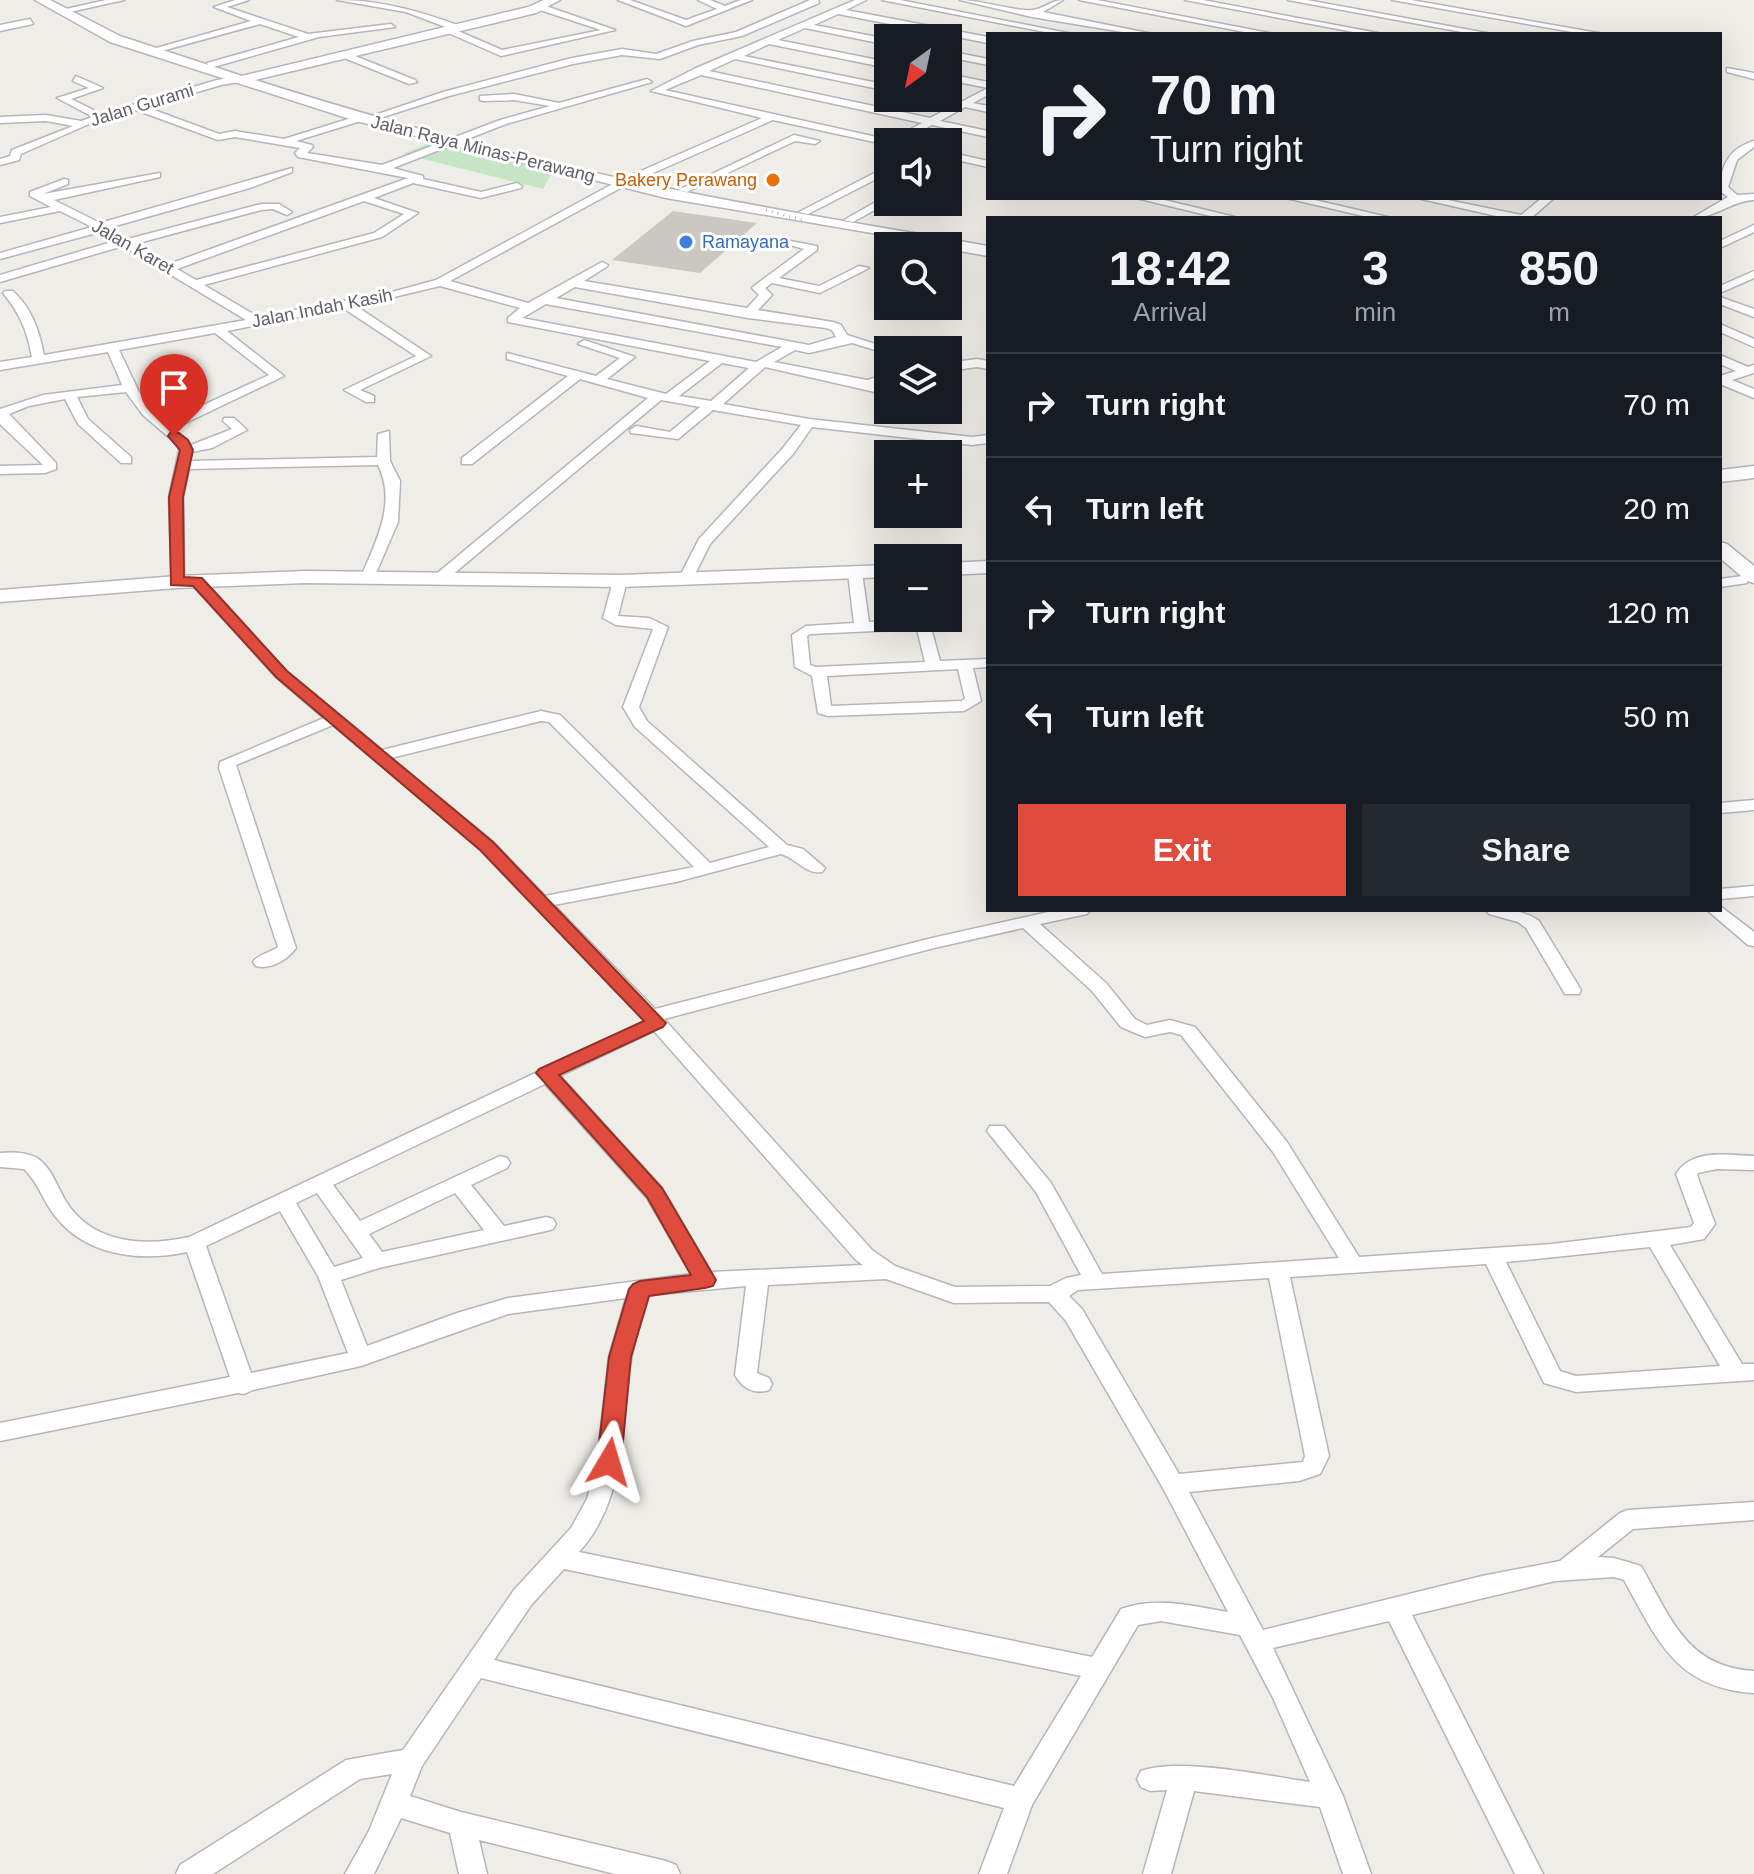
<!DOCTYPE html>
<html lang="en">
<head>
<meta charset="utf-8">
<style>
	body { margin:0; font-family:Arial,sans-serif; background:#242831; color:#f1f3f6; height:100vh; display:flex; flex-direction:column; font-size:30px; white-space:nowrap }
	* { box-sizing:border-box; margin:0 }
	p { font-size:26px; color:#9ea1a6 }
	.icon { flex:none; width:44px; height:44px; fill:none; stroke:currentColor; stroke-width:2; stroke-linecap:round; stroke-linejoin:round }
	.map { position:relative; flex:1; overflow:hidden }
	.side { position:absolute; left:986px; top:216px; width:736px; height:696px; display:flex; flex-direction:column; background:#171b24; border-radius:0px; box-shadow:0 8px 32px #0002 }
	.side>* { flex:none }
	.banner { position:absolute; left:986px; top:32px; width:736px; height:168px; border-radius:0px; box-shadow:0 8px 32px #0002; background:#171b24; color:#f1f3f6; overflow:hidden }
	.needle { width:52px; rotate:213deg }
	.controls { position:absolute; left:874px; top:24px; display:grid; gap:16px }
	.controls a { display:grid; place-items:center; width:88px; height:88px; border-radius:0px; background:#171b24; box-shadow:0 8px 32px #0002; font-size:40px }
	.pin { position:absolute; display:grid; place-items:center; width:68px; height:68px; color:#fff; margin:-82px -34px; border-radius:50% 50% 50% 0; rotate:-45deg; box-shadow:0 0 8px #0007 }
	.pin .icon { rotate:45deg }
	.me { position:absolute; width:88px; margin:-44px; rotate:7deg; stroke-linejoin:round; filter:drop-shadow(0 0 6px #0008) }
	.turn { display:flex; align-items:center; gap:28px; height:168px; padding:0 32px; font-size:36px }
	.turn .icon { width:104px; height:104px; stroke-width:2.5 }
	.turn b { display:block; font-size:56px; line-height:68px }
	.eta { display:flex; justify-content:space-evenly; align-items:center; height:136px; text-align:center }
	.eta b { font-size:48px; font-weight:800; line-height:56px }
	.button { display:flex; gap:16px; margin-top:auto; padding:16px 32px }
	.button a { flex:1; height:92px; border-radius:0px; background:#df4b3d; color:#fff; font-size:32px; font-weight:800; line-height:92px; text-align:center }
	.button a+a { background:#242831; color:#f1f3f6 }
	ul { padding:0; list-style:none }
	li { display:flex; align-items:center; gap:24px; height:104px; padding:0 32px; border-top:2px solid #363941 }
	li div { flex:1 }
	li b { display:block; font-size:30px }
	li em { font-style:normal }
	.map>svg:first-child { display:block }
	.green { fill:#c5e5c5 }
	.building { fill:#cbc8c4 }
	.lines { fill:none; stroke-linecap:round; stroke-linejoin:round }
	.street-casing { stroke:#b4b6ba; stroke-width:3 }
	.secondary-casing { stroke:#b3b5ba; stroke-width:3 }
	.street { fill:#fff; fill-rule:evenodd }
	.secondary { fill:#fff; fill-rule:evenodd }
	.rail { stroke:#b4b5b6; stroke-width:3; stroke-dasharray:1 5; stroke-linecap:butt }
	.route { fill:#df4b3d; stroke:#913128; stroke-width:2 }
	.food-dot { fill:#e8710a; stroke:#fff; stroke-width:3 }
	.shop-dot { fill:#3f7fe0; stroke:#fff; stroke-width:3 }
	.labels { text-anchor:middle; stroke-width:6; stroke-linejoin:round; paint-order:stroke }
	.far-street-label { font-size:18px; fill:#5e6166; stroke:#fff }
	.far-food-label { font-size:18px; fill:#c56008; stroke:#fff; text-anchor:end }
	.far-shop-label { font-size:18px; fill:#366cbe; stroke:#fff; text-anchor:start }
</style>
</head>
<body>
<div class="map">
<svg width="1754" height="1874" viewBox="0 0 1754 1874">
	<rect width="100%" height="100%" fill="#efede7"/>
	<!-- green -->
	<path class="green" d="M444 137 579 172 550 176 543 189 403 154Z"/>
	<!-- building -->
	<path class="building" d="M673 211 757 223 700 273 612 260Z"/>
	<g class="lines">
		<defs>
			<path id="street" d="M106 0H124L61 14 57 11Z
				M235 0H249L227 7 308 34 391 24 395 27 319 37 210 68 207 63 299 37 260 24 158 52 153 49 251 21 214 7Z
				M337 0C381 0 419 11 460 26L458 31 502 50 601 30 537 9 540 4 615 30 501 56 446 32 448 28 406 12Z
				M618 0H630L686 20 717 9 698 0H710L725 6 740 0H752L686 26Z
				M810 0H818L819 3 742 36 698 45 660 59 622 55 573 64 449 96 380 118 372 116 443 92 572 58 622 49 656 54 693 41 736 32Z
				M855 0H866L846 10 988 37V43L838 14 814 25 888 39V45L805 28 778 40 888 62V68L769 44 744 56 888 85V91L735 59 709 71 930 118 955 105 932 98 963 101 988 88V95L973 103 988 106V112L965 107 940 121 988 131V137L932 125 900 142H888V145L773 120 626 185 450 281 528 303 602 262 608 265 606 267 584 281 747 308 759 295 752 288 754 286 804 249 790 245V241L817 246V250L779 278 819 286 859 266 869 268 820 293 772 283 765 288 772 295 758 310 833 322 841 325 847 335 894 350H888V354L852 343 809 353 795 350 774 362 867 380 888 374V382L880 384 888 387V395L765 367 723 404 809 419 972 437 988 435V443L972 445 812 427 793 454 710 544 692 580 685 584 678 580 699 539 783 448 801 425 713 410 678 439 631 433 630 430 636 426 670 432 700 407 661 400 445 581H435V575L648 398 580 379 472 464H462V458L568 376 507 359V353L596 376 620 358 578 344 584 340 635 357 607 379 666 394 710 361 508 322V318L520 308 440 286 356 306 431 356 360 390 374 396V402H366L344 390 416 356 343 308 227 331 284 376 173 429 191 445 232 429 223 421 224 418H234L247 430 212 448 192 452 190 461 377 457 378 434 389 431 390 461 400 481 398 522 373 580H363L361 577C376 541 397 503 378 465L189 469 183 497 184 582 182 585H172L169 497 179 450 178 445 143 415 126 392 77 397 88 419 131 457V463H121L78 424 65 399 29 406 9 414 56 463V469L45 473 0 474V466L43 465 0 424V409L43 395 122 385 108 352 0 370V362L32 357C27 331 20 313 3 293L5 291H13C32 309 39 330 44 355L246 320 123 246 0 282V275L115 241 100 232 0 259V253L92 227 60 211 0 223V217L51 207 30 196V192L64 179 68 180V184L43 194 160 173V177L54 200 100 223 292 168V172L250 188 108 228 128 239 261 204H279L292 212 287 215 273 209 261 210 135 244 169 264 408 178 298 157 295 153 300 148 235 137 218 140 136 110 89 124 21 154 19 160 0 165V159L10 156 12 150 73 126 46 121 0 123V117L46 115 81 121 93 117 57 98 89 88 73 81 76 76 103 88 71 99 102 114 217 80 248 75 251 80 221 85 146 107 219 134 235 131 284 139 361 115 364 116V120L296 141 312 145 313 147 307 153 382 165 500 120 550 106 514 100 483 101 480 100V96L514 94 559 103 647 79 652 82 506 124 393 168 423 176V179L481 192 517 183 522 186 521 188 481 198 413 183 374 198 418 213 382 237 204 285 258 317 392 292 436 280 618 181 762 118 651 91 694 69ZM701 75 922 123 890 140 665 90ZM364 201 404 214 374 233 196 280 177 269ZM575 287 748 318 826 328 832 330 836 337 809 345 556 298ZM546 304 782 347 756 362 522 318ZM215 333 269 375 166 422 139 392 119 350ZM722 363 749 368 711 401 679 396Z
				M882 0H900L1073 34H1055Z
				M960 0C981 0 1017 12 1032 10 1044 9 1051 0 1063 0L1043 12 1153 34H1135L1032 17Z
				M1079 0H1097L1274 34H1255Z
				M1185 0H1203L1383 34H1364Z
				M1288 0H1307L1492 34H1473Z
				M1392 0H1411L1604 34H1584Z
				M30 19 33 24 0 31V25Z
				M948 51 988 59V65L948 57Z
				M345 52 415 80 417 82 409 84 342 57Z
				M1727 68 1754 73V79L1727 72Z
				M948 74 988 82V88L948 80Z
				M794 135 820 141 815 144 795 141 687 192 678 190Z
				M1754 141V147L1737 160 1728 187 1737 195 1754 194V200C1731 201 1715 218 1692 218L1728 197 1720 191C1720 166 1729 148 1754 141Z
				M948 152 988 161V167L948 158Z
				M888 166V173L808 214 799 212Z
				M888 195 889 202 853 222 844 220Z
				M1136 198H1156L1239 218H1219Z
				M1286 198H1306L1392 218H1372Z
				M1417 198H1438L1521 215 1542 198H1554L1531 218H1505Z
				M1754 225V232L1720 248V241Z
				M1754 271V278L1720 293V286Z
				M1720 297 1754 309V317L1720 304Z
				M1720 324 1754 339V347L1720 332Z
				M1720 355 1748 367 1754 365V373L1732 380 1754 389V398L1720 384V376L1736 371 1720 364Z
				M977 359 988 361V369L977 367 948 371V363Z
				M948 406 960 412 954 416 942 410H948Z
				M855 569 862 573 869 622 955 620V626L931 628 940 661 988 659V667L973 668 981 701 964 711 828 716 818 713 812 676 795 667 792 635 806 626 854 623 848 573ZM917 629 925 662 816 667 810 665 807 636 810 634ZM958 669 965 699 961 701 831 706 827 676Z
				M1742 576 1747 577V583L1720 587V579Z
				M197 577 202 578 286 671 382 750 541 711 560 715 710 863 769 847 635 727 623 707 653 629 616 625 603 618 613 581 615 578H625L627 581 618 616 649 618 668 627 639 707 647 721 787 845 803 849 825 868 822 872C806 875 796 858 781 854L676 882 554 905 655 1009 932 938 1057 910H1090L1087 914 1040 924 1106 983 1135 1019 1147 1025 1170 1020 1195 1027 1287 1142 1359 1257 1552 1244 1691 1227 1694 1223 1676 1174C1692 1148 1728 1155 1754 1156V1170L1717 1169 1698 1173 1697 1175 1715 1224 1704 1239 1670 1245 1742 1364H1754V1380L1576 1392 1544 1383 1486 1264 1290 1277 1329 1456 1320 1474 1299 1481 1189 1492 1263 1630 1482 1576 1560 1561 1620 1513 1628 1510 1754 1502V1520L1633 1529 1598 1557 1614 1558 1641 1566C1671 1618 1686 1667 1754 1671V1693C1676 1688 1658 1641 1624 1580L1614 1577 1555 1581 1412 1615 1543 1874H1515L1389 1621 1273 1648 1343 1796 1371 1874H1343L1320 1807 1194 1791 1171 1874H1143L1167 1790 1150 1791 1141 1787 1137 1779 1141 1771C1179 1757 1268 1776 1310 1782L1273 1698 1240 1635 1161 1621 1138 1625 1032 1805 1007 1874H979L1004 1808 481 1678 422 1766 410 1796 461 1812 666 1861 676 1865 680 1874H615L479 1840 487 1874H459L450 1833 401 1818 374 1874H345L369 1831 392 1774 360 1779 213 1874H176L180 1865 346 1760 403 1750 514 1590 571 1528 587 1499 597 1462 609 1357 626 1298 508 1314 361 1366 253 1390 244 1394 238 1393 0 1441V1423L230 1377 187 1252C140 1262 86 1256 55 1216 43 1201 38 1182 24 1169L0 1167V1153C12 1152 26 1152 37 1158 51 1167 57 1186 65 1200 92 1244 143 1247 189 1237L645 1021 481 850 333 725 236 765 296 948C287 960 271 970 256 966L253 962C258 954 270 953 278 947L219 768 220 762 324 718 276 677 192 584 190 581ZM541 721 549 722 694 867 545 896 493 842 391 758ZM1023 928 1092 991 1121 1027 1145 1037 1170 1032 1181 1035 1273 1152 1339 1258 1102 1274 1051 1183 1004 1126H990L987 1131 1036 1192 1081 1275 1066 1278 1050 1286 955 1287 895 1266 872 1250 664 1019 934 948ZM654 1031 856 1260 863 1265 711 1272 662 1188 560 1076ZM545 1084 647 1198 691 1274 508 1298 457 1313 367 1346 341 1280 379 1268 546 1231 553 1229 556 1224 553 1219 546 1217 504 1226 471 1185 507 1168 510 1163 507 1158 500 1156 360 1221 333 1185ZM317 1193 363 1258 334 1267 296 1203ZM455 1193 484 1230 382 1252 369 1234ZM280 1211 318 1276 348 1353 251 1373 206 1246ZM1650 1247 1720 1366 1576 1376 1560 1371 1506 1262ZM1269 1278 1305 1456 1303 1462 1179 1474 1082 1309 1069 1296 1078 1290ZM886 1279 954 1303 1049 1302 1066 1321 1164 1490 1228 1612C1192 1606 1157 1596 1121 1609L1092 1657 579 1552C627 1499 621 1426 631 1360 634 1338 643 1316 649 1295L746 1286 735 1375C742 1388 754 1395 769 1390L772 1384 769 1378 757 1373 768 1285ZM564 1569 1081 1676 1014 1786 494 1660 532 1604Z
				M1754 800V810L1720 813V803Z
				M1754 886V896L1720 899V889Z
				M1720 906 1754 932V946L1748 945 1707 910H1720Z
				M1486 910C1506 910 1523 909 1539 921L1581 990 1579 994H1565L1526 928 1518 922 1489 914Z"/>
			<path id="secondary" d="M35 0H50L120 36 242 76 528 7 544 0H560L536 13 255 80C390 123 527 160 666 188 772 210 881 227 988 246V256L948 249V246L666 198 356 121 110 42Z
				M1754 466V478L1720 482V470Z
				M1720 542 1727 544 1754 566V583L1747 581 1720 558Z
				M988 561V573L948 575V563Z
				M888 565V577L620 587 306 583 177 588 0 602V590L177 576 306 571 620 575Z"/>
		</defs>
		<!-- street casing -->
		<use href="#street" class="street-casing"/>
		<!-- secondary casing -->
		<use href="#secondary" class="secondary-casing"/>
		<!-- street -->
		<use href="#street" class="street"/>
		<!-- secondary -->
		<use href="#secondary" class="secondary"/>
		<!-- rail -->
		<path class="rail" d="M766 210 805 221"/>
	</g>
	<!-- route -->
	<path class="route" d="M170 433H179L188 440 193 450 183 497 184 577 202 578 287 671 493 842 666 1023 663 1027 559 1075 662 1188 716 1280 713 1286 705 1288 649 1296 631 1357 621 1462 617 1468 609 1471 600 1468 597 1462 609 1357 629 1289 633 1284 640 1281 691 1275 647 1197 536 1073 539 1069 644 1021 480 850 276 677 193 586 171 585 169 497 180 450 168 436Z"/>
	<!-- markers -->
	<circle class="food-dot" cx="773" cy="180" r="8"/>
	<circle class="shop-dot" cx="686" cy="242" r="8"/>
	<g class="labels">
		<!-- far-street labels -->
		<g class="far-street-label">
			<text transform="translate(142 105) rotate(-17)" y="6">Jalan Gurami</text>
			<text transform="translate(483 149) rotate(14)" y="6">Jalan Raya Minas-Perawang</text>
			<text transform="translate(133 247) rotate(30)" y="6">Jalan Karet</text>
			<text transform="translate(322 308) rotate(-11)" y="6">Jalan Indah Kasih</text>
		</g>
		<!-- far-food labels -->
		<g class="far-food-label">
			<text x="757" y="186">Bakery Perawang</text>
		</g>
		<!-- far-shop labels -->
		<g class="far-shop-label">
			<text x="702" y="248">Ramayana</text>
		</g>
	</g>
</svg>
<div class="controls">
<a><svg class="needle" viewBox="-14 -14 28 28"><path d="M0-13l5 13h-10z" fill="#e53935"/><path d="M0 13l5-13h-10z" fill="#9ea1a6"/></svg></a>
<a><svg class="icon" aria-label="sound" viewBox="0 0 24 24"><path d="M4 9h4l5-4v14l-5-4H4zM17 9q2 3 0 6"/></svg></a>
<a><svg class="icon" aria-label="search" viewBox="0 0 24 24"><circle cx="10" cy="10" r="6"/><path d="M15 15l6 6"/></svg></a>
<a><svg class="icon" aria-label="layers" viewBox="0 0 24 24"><path d="M12 4l9 5-9 5-9-5zM3 14l9 5 9-5"/></svg></a>
<a>+</a>
<a>−</a>
</div>
<div class="pin" style="left:174px;top:436px;background:#d93025"><svg class="icon" aria-label="arrive" viewBox="0 0 24 24"><path d="M6 21V4h12l-3 4 3 4H6"/></svg></div>
<svg class="me" style="left:609px;top:1462px" viewBox="-20 -20 40 40"><path d="M0-17L14 15 0 8-14 15z" fill="#df4b3d" stroke="#fff" stroke-width="4"/></svg>
<div class="banner">
<div class="turn"><svg class="icon" aria-label="right" viewBox="0 0 24 24"><path d="M7 20v-9h11M14 6l5 5-5 5"/></svg><div><b>70 m</b>Turn right</div></div>
</div>
<section class="side">
<div class="eta">
<div><b>18:42</b><p>Arrival</p></div>
<div><b>3</b><p>min</p></div>
<div><b>850</b><p>m</p></div>
</div>
<ul>
<li><svg class="icon" aria-label="right" viewBox="0 0 24 24"><path d="M7 20v-9h11M14 6l5 5-5 5"/></svg><div><b>Turn right</b></div><em>70 m</em></li>
<li><svg class="icon" aria-label="left" viewBox="0 0 24 24"><path d="M17 20v-9H6M10 6l-5 5 5 5"/></svg><div><b>Turn left</b></div><em>20 m</em></li>
<li><svg class="icon" aria-label="right" viewBox="0 0 24 24"><path d="M7 20v-9h11M14 6l5 5-5 5"/></svg><div><b>Turn right</b></div><em>120 m</em></li>
<li><svg class="icon" aria-label="left" viewBox="0 0 24 24"><path d="M17 20v-9H6M10 6l-5 5 5 5"/></svg><div><b>Turn left</b></div><em>50 m</em></li>
</ul>
<div class="button"><a>Exit</a><a>Share</a></div>
</section>
</div>
</body>
</html>
